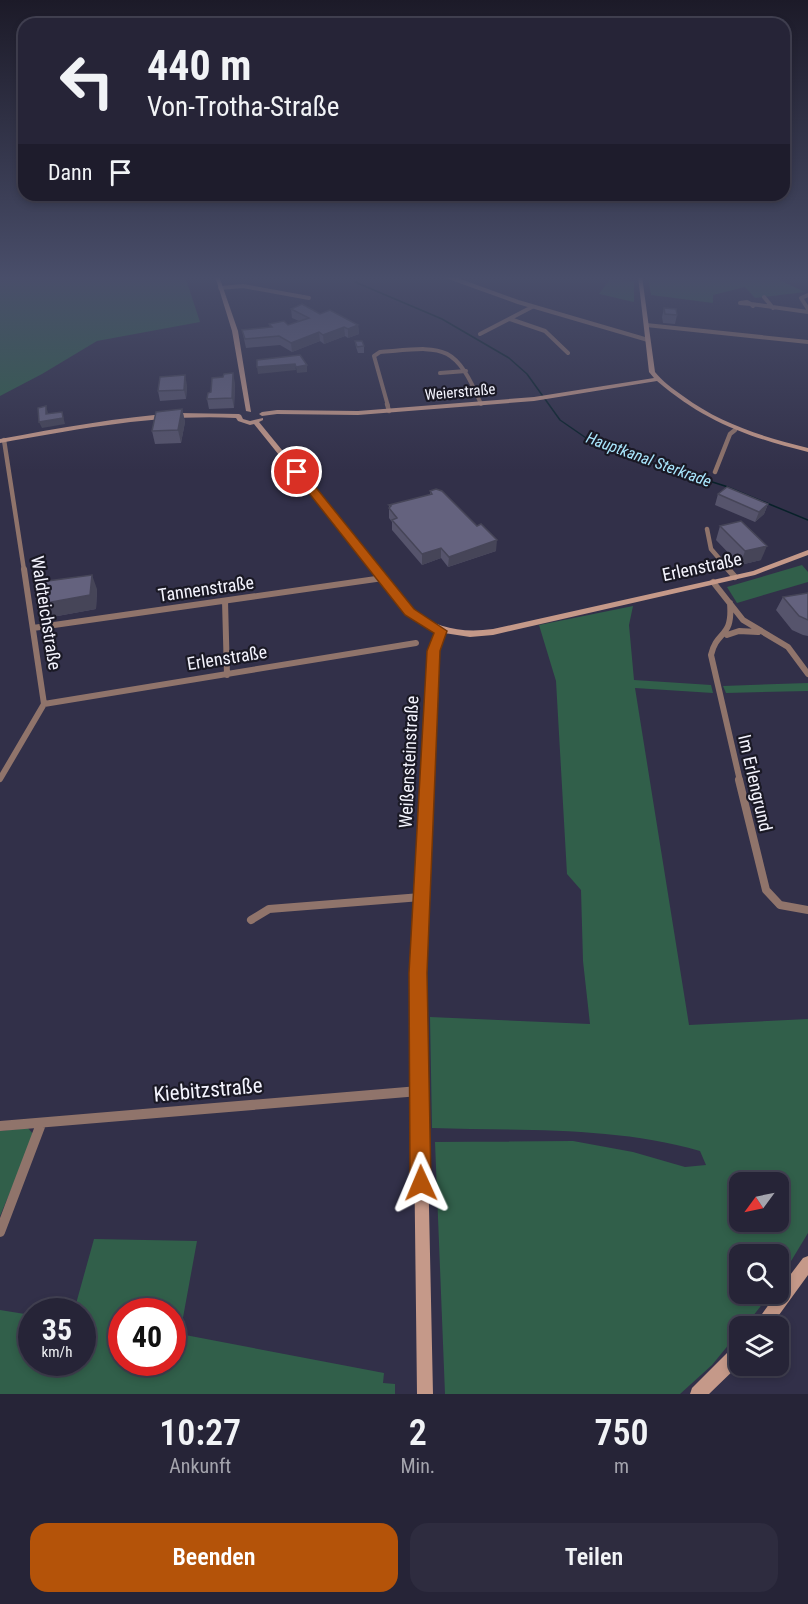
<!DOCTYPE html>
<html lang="de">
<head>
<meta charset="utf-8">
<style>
	body { margin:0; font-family:"Roboto Condensed",sans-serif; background:#2e2c3f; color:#f1f3f6; height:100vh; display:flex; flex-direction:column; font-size:22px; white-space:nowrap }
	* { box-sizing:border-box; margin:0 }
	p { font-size:20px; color:#a4a4ad }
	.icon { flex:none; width:33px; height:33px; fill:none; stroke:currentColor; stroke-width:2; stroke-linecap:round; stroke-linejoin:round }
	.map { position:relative; height:1394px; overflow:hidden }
	.sheet { display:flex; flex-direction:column; background:#262437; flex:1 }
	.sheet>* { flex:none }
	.guide { position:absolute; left:18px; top:18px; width:772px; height:183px; border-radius:18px; box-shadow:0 3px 9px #0003,0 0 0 2px #424152; background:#262437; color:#f1f3f6; overflow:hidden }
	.needle { width:39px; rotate:237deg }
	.controls { position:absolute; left:729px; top:1172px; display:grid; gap:12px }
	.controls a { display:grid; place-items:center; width:60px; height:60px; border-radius:12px; background:#262437; box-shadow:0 3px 9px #0003,0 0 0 2px #424152; font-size:30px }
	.speed { position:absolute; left:18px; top:1298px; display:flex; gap:12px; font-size:30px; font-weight:700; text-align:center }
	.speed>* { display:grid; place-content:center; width:78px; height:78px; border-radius:50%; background:#262437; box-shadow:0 3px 9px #0003,0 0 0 2px #424152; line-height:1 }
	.speed small { font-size:15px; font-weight:400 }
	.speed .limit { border:9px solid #d22; background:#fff; color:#111 }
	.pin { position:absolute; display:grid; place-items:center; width:51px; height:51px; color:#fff; margin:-26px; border:3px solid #fff; border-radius:50%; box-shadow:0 2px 6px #0007 }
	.me { position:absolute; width:66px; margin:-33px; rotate:359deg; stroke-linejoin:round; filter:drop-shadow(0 0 4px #0008) }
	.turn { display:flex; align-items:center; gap:21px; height:126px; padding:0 30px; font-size:27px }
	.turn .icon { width:78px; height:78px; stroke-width:2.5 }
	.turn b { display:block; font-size:42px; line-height:51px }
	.then { display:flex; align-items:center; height:57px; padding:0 30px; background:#0003; gap:12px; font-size:22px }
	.eta { display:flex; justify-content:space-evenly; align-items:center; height:102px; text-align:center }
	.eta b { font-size:36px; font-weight:600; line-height:42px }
	.primary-button { display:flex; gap:12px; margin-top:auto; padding:12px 30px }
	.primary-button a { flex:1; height:69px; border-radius:18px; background:#b45309; color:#fff; font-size:24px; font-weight:600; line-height:69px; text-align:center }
	.primary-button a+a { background:#2e2c3f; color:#f1f3f6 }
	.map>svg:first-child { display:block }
	.green { fill:#315f4a; fill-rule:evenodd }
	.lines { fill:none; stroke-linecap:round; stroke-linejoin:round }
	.stream { stroke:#082129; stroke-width:1.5 }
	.street-far4 { stroke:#90746b; stroke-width:4 }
	.street-far3 { stroke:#90746b; stroke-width:4.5 }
	.street-far2 { stroke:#90746b; stroke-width:6 }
	.street-far1 { stroke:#90746b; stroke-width:8 }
	.street { stroke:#90746b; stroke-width:10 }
	.secondary { fill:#c59989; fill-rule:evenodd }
	.wall { fill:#56546c }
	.shaded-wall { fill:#464558 }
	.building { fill:#64627e; stroke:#464558; stroke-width:1.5 }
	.route { fill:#b45309; stroke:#753606; stroke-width:1.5 }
	.labels { text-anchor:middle; stroke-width:4.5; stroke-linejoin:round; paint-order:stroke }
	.far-street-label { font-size:15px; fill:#f4f4fe; stroke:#1a1925 }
	.far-water-label { font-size:16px; font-style:italic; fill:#aae7fe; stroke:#1a1925 }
	.street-label { font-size:18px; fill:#f4f4fe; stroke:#1a1925 }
	.near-street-label { font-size:21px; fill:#f4f4fe; stroke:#1a1925 }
</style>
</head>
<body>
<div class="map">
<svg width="808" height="1394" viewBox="0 0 808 1394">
	<rect width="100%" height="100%" fill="#323049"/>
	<!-- green -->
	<path class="green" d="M0 276H185L200 322 97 341 42 374 0 396Z
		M648 276H771L805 292 755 298 745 287 713 295V303L651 295Z
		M610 279 634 281V302L599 294Z
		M802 565 808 572V582L737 603 727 587Z
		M633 606 629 625 634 680 711 685 713 693 635 688 689 1025 808 1019V1233L779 1281 778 1254H740V1293H771L745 1326H740L739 1332 712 1365 680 1394H445L435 1142 573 1141 633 1152 685 1167 706 1165 700 1151C614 1126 521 1131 432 1128L430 1017 590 1024 583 961 581 890 567 874 556 681 539 625ZM740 1182H778V1221H740Z
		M808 683V691L726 693 723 686Z
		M28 1128 33 1134 32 1140 0 1216V1131Z
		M94 1239 197 1241 180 1334 384 1373 383 1383 395 1384V1394H0V1310L31 1315 32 1362H82V1311H74ZM122 1311H172V1362H122Z"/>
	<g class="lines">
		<!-- stream -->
		<path class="stream" d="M355 282 442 319 509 358 527 374 560 420 589 440 627 455 725 486 808 520"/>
		<!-- street-far4 -->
		<path class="street-far4" d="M446 276 518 302 648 340
			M220 288 243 286 309 298
			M808 295 801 298 808 309
			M764 297 773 308
			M747 302 751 304 740 303Z
			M751 304 808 312
			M751 304 753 306
			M510 319 545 331 568 353
			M646 325 808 342
			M480 334 532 307
			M440 373 466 371
			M388 406 374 356 380 352C443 347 454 341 481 404"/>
		<!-- street-far3 -->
		<path class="street-far3" d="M387 404 389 411
			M4 440 24 570
			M715 472 730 434 735 430
			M707 529 711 549 729 570"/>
		<!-- street-far2 -->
		<path class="street-far2" d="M728 569 735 577
			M713 582 743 620 788 647 808 674
			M225 601 227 675
			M730 603C733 639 717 629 711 655L740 781
			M33 628 383 578
			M727 635 739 631 758 632
			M44 704 416 643
			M0 779 44 704 24 569"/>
		<!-- street-far1 -->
		<path class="street-far1" d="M739 780 766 890 780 905 808 910
			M251 920 269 909 421 897"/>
		<!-- street -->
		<path class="street" d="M0 1126 419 1091
			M0 1232 41 1124"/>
		<!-- secondary -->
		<path class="secondary" d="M215 276H219L238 331 251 412 246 411 232 331Z
			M638 276H642L655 372C662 381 673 389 683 396 721 424 763 437 808 448V452C748 437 705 422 657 381L534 401 358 415 277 414 262 416 259 414 262 412 277 410 358 411 534 397 654 378 649 372Z
			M179 413 239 414 241 415 243 419 250 421 263 418V420L259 422 413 610C437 629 463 633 493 629L753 571 808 550V555L755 575 493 635 470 637 444 633 438 651 424 973 433 1394H417L412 973 430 651 436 631 425 627 407 614 254 424 250 425 238 421 236 418C156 414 79 429 0 443V439C60 428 119 417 179 413Z
			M808 1256V1275L771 1326H754L757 1321 777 1293H778V1291L803 1258Z
			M740 1344V1364L709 1394H690L692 1388 734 1346Z"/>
	</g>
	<!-- wall -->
	<path class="wall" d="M664 308 677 315 675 324 663 323 662 317Z
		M291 309 320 314 358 325 359 334 348 338 345 336 324 344 320 341 292 352 280 345 246 348 242 330 270 327 269 324 288 325 299 321 292 318Z
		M355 341 364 346V353H358L356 347Z
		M235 383 234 408 209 409 207 399 211 392Z
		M187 385 186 399 160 401 158 391Z
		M182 409 185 422 181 443 155 444 152 431Z
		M430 491 496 551 448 567 441 558 422 565 392 530V522L389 518V505L430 495Z
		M718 494 768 504 764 514 755 522 715 505Z
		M720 526 761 560 740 565 716 540Z
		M97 589 96 609 52 617 49 610 44 611 38 597Z
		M808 593V636L803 635 792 630 776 610 783 597Z"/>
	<!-- shaded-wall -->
	<path class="shaded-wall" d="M358 325 359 334 348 338V329Z
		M344 327 345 336 324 344 323 335Z
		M319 332 320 341 292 352 291 343Z
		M295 364 296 370 258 374 257 367Z
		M307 365V372L297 373 296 367Z
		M233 373 235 383 234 408 232 398Z
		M185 375 187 385 186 399 184 390Z
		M46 406 48 413V420L62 412 65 424 42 428 39 422 46 414Z
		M182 409 185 422 181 443 178 430Z
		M768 504 764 514 755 522 759 512Z
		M497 540 496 551 448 567 449 557Z
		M767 546 761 560 740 565 745 551Z
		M441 548V558L422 565V554Z
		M92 575 97 589 96 609 52 617 46 603Z"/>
	<!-- building -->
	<path class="building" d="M302 304 320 314 330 310 358 325 348 329 344 327 323 335 319 332 291 343 279 336 245 339 242 330 272 327 269 324 284 321 288 325 309 318 291 309Z
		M664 308 676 309 677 315 665 314Z
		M355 341H362L364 346 357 347Z
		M300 355 307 365 296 367 295 364 257 367V360Z
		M233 373 232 398 207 399 208 393 211 392 212 378 223 377 224 374Z
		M185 375 184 390 158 391 160 377Z
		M46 406V414L62 412 63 418 39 422 38 408Z
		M182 409 178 430 152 431 156 412Z
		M727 487 768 504 759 512 718 494Z
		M436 489 442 491 477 526 481 524 497 540 449 557 441 548 422 554 392 520 397 518 389 508 391 506 389 505 432 494 430 491Z
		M741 521 767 546 745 551 720 526Z
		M92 575 90 595 46 603 47 596 38 597 40 582Z
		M808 593V620L799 616 783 597Z"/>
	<!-- sky -->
	<linearGradient id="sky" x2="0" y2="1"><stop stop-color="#1c1a28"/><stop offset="0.59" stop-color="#494e6a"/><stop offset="1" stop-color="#494e6a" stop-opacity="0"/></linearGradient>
	<rect width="808" height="471" fill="url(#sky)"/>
	<!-- route -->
	<path class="route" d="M294 469H301L414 609 447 631 440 651 427 973 431 1183 428 1190 421 1193 413 1190 410 1183 409 973 427 651 434 633 405 615 294 474Z"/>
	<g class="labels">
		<!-- far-street labels -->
		<g class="far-street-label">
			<text transform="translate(460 392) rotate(-5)" y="5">Weierstraße</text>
		</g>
		<!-- far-water labels -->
		<g class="far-water-label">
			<text transform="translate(649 459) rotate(20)" y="6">Hauptkanal Sterkrade</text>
		</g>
		<!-- street labels -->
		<g class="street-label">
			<text transform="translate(702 567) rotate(-12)" y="6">Erlenstraße</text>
			<text transform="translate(206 589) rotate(-8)" y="6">Tannenstraße</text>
			<text transform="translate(46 613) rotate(81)" y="6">Waldteichstraße</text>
			<text transform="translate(227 658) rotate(-9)" y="6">Erlenstraße</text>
			<text transform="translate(409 762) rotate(-87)" y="6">Weißensteinstraße</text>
			<text transform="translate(755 783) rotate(77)" y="6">Im Erlengrund</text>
		</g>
		<!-- near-street labels -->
		<g class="near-street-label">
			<text transform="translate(208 1090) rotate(-5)" y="7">Kiebitzstraße</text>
		</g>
	</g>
</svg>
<div class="controls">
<a><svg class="needle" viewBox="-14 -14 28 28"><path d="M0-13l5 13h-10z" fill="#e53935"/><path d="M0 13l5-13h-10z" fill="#a4a4ad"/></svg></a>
<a><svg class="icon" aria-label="search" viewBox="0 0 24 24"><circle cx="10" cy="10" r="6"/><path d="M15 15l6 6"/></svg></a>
<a><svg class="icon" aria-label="layers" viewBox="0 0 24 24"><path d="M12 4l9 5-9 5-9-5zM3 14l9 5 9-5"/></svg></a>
</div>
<div class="speed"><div>35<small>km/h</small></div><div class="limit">40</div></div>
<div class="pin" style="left:297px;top:472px;background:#d93025"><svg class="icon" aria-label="arrive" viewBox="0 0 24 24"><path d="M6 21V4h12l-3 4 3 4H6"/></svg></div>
<svg class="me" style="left:421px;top:1183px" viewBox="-20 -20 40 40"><path d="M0-17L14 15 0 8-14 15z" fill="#b45309" stroke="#fff" stroke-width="4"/></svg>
<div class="guide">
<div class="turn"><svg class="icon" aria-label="left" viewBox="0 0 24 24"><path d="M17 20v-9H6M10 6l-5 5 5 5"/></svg><div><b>440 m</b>Von-Trotha-Straße</div></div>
<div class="then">Dann<svg class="icon" aria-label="arrive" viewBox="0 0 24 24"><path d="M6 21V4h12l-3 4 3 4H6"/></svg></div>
</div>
</div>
<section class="sheet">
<div class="eta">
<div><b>10:27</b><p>Ankunft</p></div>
<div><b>2</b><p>Min.</p></div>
<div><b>750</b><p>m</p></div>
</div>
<div class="primary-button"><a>Beenden</a><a>Teilen</a></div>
</section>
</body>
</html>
